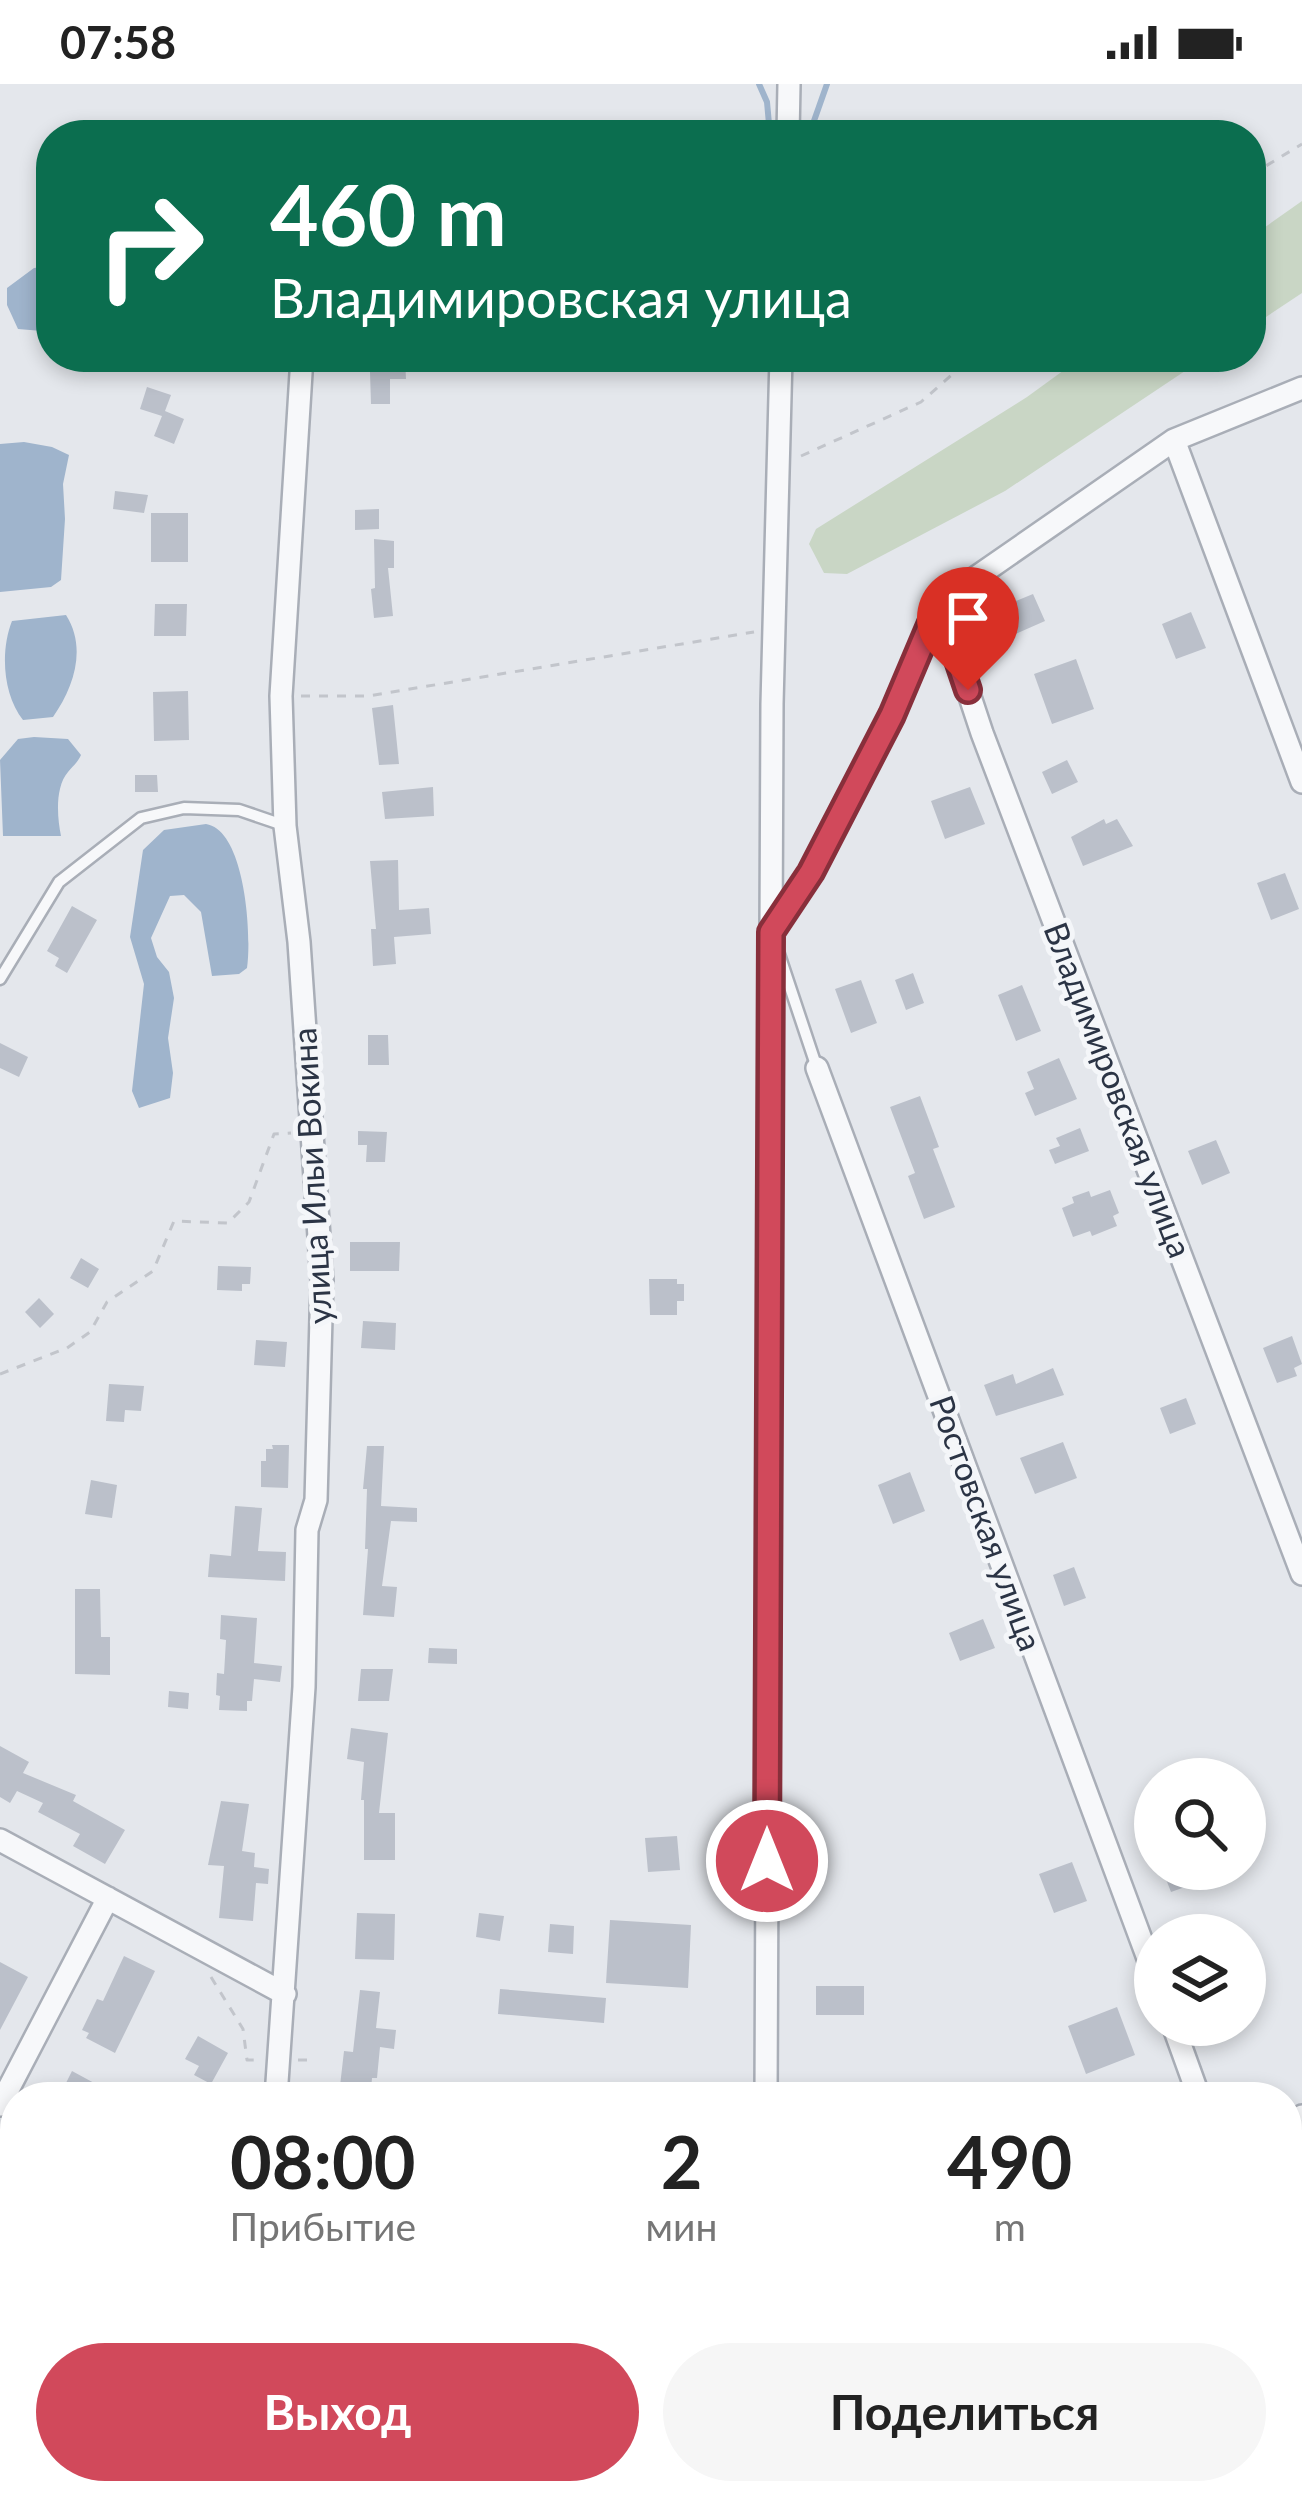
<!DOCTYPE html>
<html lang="ru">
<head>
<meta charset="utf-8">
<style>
	body { margin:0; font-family:Lato,sans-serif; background:#f6f6f6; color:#222; height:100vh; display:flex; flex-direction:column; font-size:45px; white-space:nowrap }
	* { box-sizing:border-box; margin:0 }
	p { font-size:39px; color:#767676 }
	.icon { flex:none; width:66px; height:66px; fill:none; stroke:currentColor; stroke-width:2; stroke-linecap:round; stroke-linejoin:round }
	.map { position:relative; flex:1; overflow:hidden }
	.side { position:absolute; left:0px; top:1998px; width:1302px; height:423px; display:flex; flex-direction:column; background:#fff; border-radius:48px 48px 0 0; box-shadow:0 6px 18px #0003 }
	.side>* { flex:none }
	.banner { position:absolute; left:36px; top:36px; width:1230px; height:252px; border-radius:48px; box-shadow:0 6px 18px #0003; background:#0b6e4f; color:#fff; overflow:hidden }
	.tools { position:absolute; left:1134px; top:1674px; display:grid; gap:24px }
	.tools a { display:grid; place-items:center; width:132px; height:132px; border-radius:50%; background:#fff; box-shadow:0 6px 18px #0003; font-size:60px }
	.pin { position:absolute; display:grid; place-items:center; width:102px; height:102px; color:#fff; margin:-123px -51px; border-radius:50% 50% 50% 0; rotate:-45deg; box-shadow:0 0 12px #0007 }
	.pin .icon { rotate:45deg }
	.me { position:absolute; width:132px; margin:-66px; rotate:0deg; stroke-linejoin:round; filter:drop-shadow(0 0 9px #0008) }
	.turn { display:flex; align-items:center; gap:42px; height:252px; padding:0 36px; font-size:54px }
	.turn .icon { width:156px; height:156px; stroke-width:2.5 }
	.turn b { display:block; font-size:84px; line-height:102px }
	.eta { display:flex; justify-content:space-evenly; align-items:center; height:204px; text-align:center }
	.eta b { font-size:72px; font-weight:700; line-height:84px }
	.cta { display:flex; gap:24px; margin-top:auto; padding:24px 36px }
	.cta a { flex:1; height:138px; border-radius:72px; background:#d1495b; color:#fff; font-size:48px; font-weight:700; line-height:138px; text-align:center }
	.cta a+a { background:#f6f6f6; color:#222 }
	.status { display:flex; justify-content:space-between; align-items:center; height:84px; padding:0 60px; background:#fff; direction:ltr }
	.status svg { height:33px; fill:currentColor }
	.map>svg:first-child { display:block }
	.green { fill:#c9d6c5 }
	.water { fill:#9fb4cc }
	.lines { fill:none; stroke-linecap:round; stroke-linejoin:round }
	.stream { stroke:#9fb4cc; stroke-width:6 }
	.building { fill:#bbc0ca }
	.service-casing { stroke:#a9aeb7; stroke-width:15 }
	.minor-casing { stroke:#a9aeb7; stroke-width:26 }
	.path { stroke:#c2c5cb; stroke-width:3; stroke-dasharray:9 9; stroke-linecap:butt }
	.service { stroke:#f7f8fa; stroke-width:10 }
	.minor { stroke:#f7f8fa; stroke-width:21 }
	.route-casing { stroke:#882f3b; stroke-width:30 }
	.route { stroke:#d1495b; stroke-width:21 }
	.labels { text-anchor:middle; stroke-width:10; stroke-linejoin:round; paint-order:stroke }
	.street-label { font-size:33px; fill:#2b3445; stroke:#f4f6f9 }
</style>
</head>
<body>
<div class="status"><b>07:58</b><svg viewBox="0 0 49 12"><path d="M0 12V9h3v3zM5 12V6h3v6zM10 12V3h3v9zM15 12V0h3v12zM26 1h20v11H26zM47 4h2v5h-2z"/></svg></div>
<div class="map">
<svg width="1302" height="2420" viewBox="0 0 1302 2420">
	<rect width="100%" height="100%" fill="#e4e7ec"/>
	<!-- green -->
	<path class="green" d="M1302 117V209L1251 243V153Z
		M1082 273H1206L1005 407 847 490 824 489 809 460 816 445 1027 313Z"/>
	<!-- water -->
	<path class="water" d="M51 182V240L42 247 18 245 7 221V204L34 184Z
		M24 358 52 363 69 371 63 400 65 435 61 496 51 503 0 508V360Z
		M66 531C87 564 74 603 53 633L23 636C3 611 0 567 12 537Z
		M34 653 68 655 81 671C78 678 73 682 68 688 55 703 57 733 61 752H3L0 676 18 655Z
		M206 740C245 746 252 850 247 884L239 890 212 892 201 828 184 811 170 812 151 854 157 873 169 888 174 914 168 954 173 989 170 1014 139 1024 132 1007 144 900 130 853 143 766 164 746Z"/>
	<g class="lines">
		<!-- stream -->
		<path class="stream" d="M759 0 767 18 770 51
			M809 51 827 0"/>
	</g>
	<!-- building -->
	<path class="building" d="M379 273H405L406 295H390V320H371L370 288H380Z
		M147 303 171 311 165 327 184 335 174 360 154 352 162 332 140 325Z
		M115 407 148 411 144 429 113 425Z
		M379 425V445L355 446V426Z
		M151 429H188V478H151Z
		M374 455 394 457V484H388L393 532 374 534 371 505 375 504Z
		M1033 510 1045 537 1013 551 1001 523Z
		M155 520H187L186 552H154Z
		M1191 528 1206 564 1176 575 1162 540Z
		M1076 575 1094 625 1052 640 1034 590Z
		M188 607 189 656 154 657 153 608Z
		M393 621 399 680 379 681 372 624Z
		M1067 676 1078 698 1052 710 1042 688Z
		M135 691H157L158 708H135Z
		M433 703 434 732 385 735 382 708Z
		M970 703 985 740 945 755 931 717Z
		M1104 735 1106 740 1117 735 1133 762 1083 782 1071 753Z
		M398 776 399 826 429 824 431 850 394 853 396 880 373 882 371 845H376L370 777Z
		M1285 789 1299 825 1271 836 1257 799Z
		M72 822 97 836 67 889 55 882 59 874 47 867Z
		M913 889 924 919 906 926 895 896Z
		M861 896 877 939 851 949 835 905Z
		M1022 901 1041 947 1016 957 998 911Z
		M368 951H388L389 981H368Z
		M0 959 28 973 19 993 0 984Z
		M1059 974 1077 1015 1035 1032 1025 1009 1034 1005 1027 988Z
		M920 1012 939 1063 933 1065 955 1123 924 1135 908 1092 915 1089 890 1023Z
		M1080 1044 1089 1067 1055 1080 1049 1066 1060 1062 1056 1054Z
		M358 1047 387 1048 385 1078H366L367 1061H358Z
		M1216 1056 1230 1089 1202 1101 1188 1067Z
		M1110 1106 1119 1129 1113 1132 1117 1142 1092 1152 1090 1147 1073 1153 1062 1124 1074 1119 1072 1113 1089 1107 1091 1113Z
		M350 1158H400L399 1187H350Z
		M81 1174 99 1185 88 1204 70 1194Z
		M218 1182 251 1183 250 1200H242V1207L217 1206Z
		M649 1195H677V1200H684V1217H677V1231H650Z
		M39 1214 54 1230 40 1244 25 1228Z
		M363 1237 396 1239 395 1266 361 1264Z
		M1292 1252 1302 1280 1294 1284 1297 1292 1277 1299 1263 1264Z
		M256 1256 287 1258 285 1283 254 1281Z
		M1053 1284 1064 1311 996 1332 984 1301 1013 1290 1016 1300Z
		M109 1300 144 1302 141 1327 125 1326 124 1338 106 1337Z
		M1186 1314 1196 1340 1170 1350 1160 1324Z
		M1063 1358 1077 1394 1035 1410 1020 1374Z
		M272 1361H289L288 1404 261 1403V1377H266V1365H273Z
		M367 1362H384L381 1422 417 1424V1438L391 1437 382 1502 397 1503 394 1533 363 1531 368 1465H365L367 1405H363Z
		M910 1388 925 1427 893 1440 878 1401Z
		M91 1396 117 1401 112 1434 85 1430Z
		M235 1422 262 1424 258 1467 286 1468 285 1497 208 1493 210 1470 231 1472Z
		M1074 1483 1086 1514 1064 1522 1053 1491Z
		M75 1505H100L101 1553H110V1591L75 1590Z
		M221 1531 257 1534 254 1579 282 1582 280 1598 254 1595 252 1617H247V1627L219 1626 220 1612 216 1611 217 1589 224 1590 226 1556 220 1555Z
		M983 1535 995 1564 960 1577 949 1549Z
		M429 1564 457 1565V1580L428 1579Z
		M361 1585H393L389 1617H358Z
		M169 1607 189 1609 188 1625 168 1623Z
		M351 1644 388 1649 379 1729H395V1776H364V1716H361L364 1678 347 1675Z
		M0 1662 29 1678 23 1689 76 1711 73 1717 125 1746 105 1780 73 1762 80 1750 38 1728 43 1719 17 1707 10 1719 0 1713Z
		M221 1717 249 1720 242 1767 255 1769 254 1783 269 1785 268 1800 256 1799 253 1837 219 1834 224 1782 208 1781Z
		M677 1752 680 1786 648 1788 645 1754Z
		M1072 1778 1087 1817 1054 1829 1039 1790Z
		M1162 1785H1194L1199 1798 1171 1808Z
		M357 1829 395 1830 394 1876 355 1875Z
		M479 1829 504 1832 500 1857 476 1853Z
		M610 1836 691 1841 688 1904 606 1899Z
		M550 1840 574 1842 573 1870 548 1868Z
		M124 1872 155 1887 115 1969 86 1954 89 1949 82 1946 97 1915 103 1917Z
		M0 1878 28 1893 0 1946Z
		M816 1902H864V1931H816Z
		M500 1905 606 1914 604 1939 498 1930Z
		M360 1906 380 1908 376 1944 396 1946 394 1965 380 1963 377 1994H372L371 2006 340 2002 344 1967 353 1968Z
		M1117 1923 1135 1971 1086 1990 1068 1942Z
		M198 1952 228 1969 211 2000 194 1991 199 1982 185 1975Z
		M72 1987 120 2013H59Z
		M1302 2103V2164L1287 2142V2113Z
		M0 2202 15 2211V2244L0 2235Z"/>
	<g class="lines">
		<defs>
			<path id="service" d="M777 839 811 787 892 631 936 525
				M778 867 817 984
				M0 895 59 798 141 734 184 724 239 726 283 741"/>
			<path id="minor" d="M788 51 789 0
				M1302 304 1174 356 939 519 982 649 1302 1490
				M1174 356 1302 698
				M817 984 1155 1893
				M0 1756 285 1910
				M1173 1941 1199 2013
				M276 2013 304 1603 307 1446 316 1416 322 1197 299 858 285 742 281 612 302 273
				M766 2013 772 620 781 273
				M0 2021 108 1814
				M1287 2042 1302 2032
				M1287 2392 1302 2382
				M269 2420V2406
				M769 2420 787 2406
				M1247 2420 1267 2406"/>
		</defs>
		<!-- service casing -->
		<use href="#service" class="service-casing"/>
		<!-- minor casing -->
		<use href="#minor" class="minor-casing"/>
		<!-- path -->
		<path class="path" d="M1251 91 1302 60
			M801 372 921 318 972 273
			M301 612H368L754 548
			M0 1290 67 1264 90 1248 107 1218 153 1187 174 1137 228 1139 249 1118 274 1050 291 1049
			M211 1893 243 1945 247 1976H259
			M298 1976H316
			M0 2061 13 2036"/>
		<!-- service -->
		<use href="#service" class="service"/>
		<!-- minor -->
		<use href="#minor" class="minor"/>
	</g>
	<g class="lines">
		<defs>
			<path id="route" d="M767 1777 771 848 811 788 892 631 939 520 968 606"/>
		</defs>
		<!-- route casing -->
		<use href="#route" class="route-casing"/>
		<!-- route -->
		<use href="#route" class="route"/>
	</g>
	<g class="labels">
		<!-- street labels -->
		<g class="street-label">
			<text transform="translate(1118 1006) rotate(69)" y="12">Владимировская улица</text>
			<text transform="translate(312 1092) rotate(-93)" y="12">улица Ильи Вокина</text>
			<text transform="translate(986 1439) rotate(70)" y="12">Ростовская улица</text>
		</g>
	</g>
</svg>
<div class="tools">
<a><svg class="icon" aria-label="search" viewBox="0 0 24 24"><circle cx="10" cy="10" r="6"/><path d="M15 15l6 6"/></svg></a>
<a><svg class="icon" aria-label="layers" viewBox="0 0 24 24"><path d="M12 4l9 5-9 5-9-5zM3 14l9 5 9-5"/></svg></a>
</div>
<div class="pin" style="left:968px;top:606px;background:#d93025"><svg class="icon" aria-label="arrive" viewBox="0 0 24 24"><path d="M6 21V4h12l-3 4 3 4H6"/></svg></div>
<svg class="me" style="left:767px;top:1777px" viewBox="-20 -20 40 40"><circle r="17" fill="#d1495b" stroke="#fff" stroke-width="3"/><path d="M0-11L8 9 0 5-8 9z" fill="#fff"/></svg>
<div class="banner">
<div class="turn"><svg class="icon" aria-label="right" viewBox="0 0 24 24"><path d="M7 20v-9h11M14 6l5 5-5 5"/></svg><div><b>460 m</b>Владимировская улица</div></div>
</div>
<section class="side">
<div class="eta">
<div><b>08:00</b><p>Прибытие</p></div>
<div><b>2</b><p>мин</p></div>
<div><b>490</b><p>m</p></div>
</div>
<div class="cta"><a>Выход</a><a>Поделиться</a></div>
</section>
</div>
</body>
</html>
